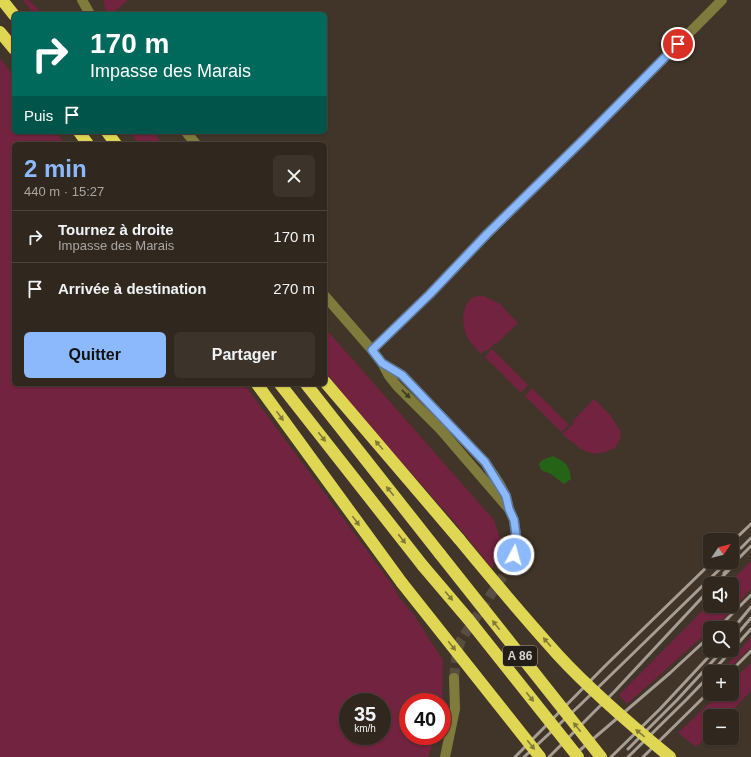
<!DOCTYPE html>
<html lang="fr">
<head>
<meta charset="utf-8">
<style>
	body { margin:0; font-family:Arial,sans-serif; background:#3c342b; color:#f1f3f6; height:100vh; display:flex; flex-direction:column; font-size:15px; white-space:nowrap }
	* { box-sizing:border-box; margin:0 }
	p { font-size:13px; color:#a8a6a4 }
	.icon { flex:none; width:22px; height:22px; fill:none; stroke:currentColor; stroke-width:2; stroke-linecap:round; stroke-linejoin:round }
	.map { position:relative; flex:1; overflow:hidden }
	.side { position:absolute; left:12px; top:142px; width:315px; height:244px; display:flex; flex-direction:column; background:#30281e; border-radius:6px; box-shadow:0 1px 3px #0004,0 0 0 1px #4b443c }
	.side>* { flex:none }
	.banner { position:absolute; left:12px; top:12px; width:315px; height:122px; border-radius:6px; box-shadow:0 1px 3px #0004,0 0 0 1px #4b443c; background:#00695c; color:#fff; overflow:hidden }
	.needle { width:26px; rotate:55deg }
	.tools { position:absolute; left:703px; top:533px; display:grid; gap:8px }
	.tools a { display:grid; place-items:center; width:36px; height:36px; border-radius:6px; background:#30281e; box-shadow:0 1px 3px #0004,0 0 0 1px #4b443c; font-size:20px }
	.speed { position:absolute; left:339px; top:693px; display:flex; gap:8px; font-size:20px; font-weight:700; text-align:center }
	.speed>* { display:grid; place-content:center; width:52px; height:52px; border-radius:50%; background:#30281e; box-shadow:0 1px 3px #0004,0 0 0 1px #4b443c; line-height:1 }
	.speed small { font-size:10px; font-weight:400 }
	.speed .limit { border:6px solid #d22; background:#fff; color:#111 }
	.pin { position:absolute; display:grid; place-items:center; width:34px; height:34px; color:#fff; margin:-17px; border:2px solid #fff; border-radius:50%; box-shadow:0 1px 4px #0007 }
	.me { position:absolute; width:44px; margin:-22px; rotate:6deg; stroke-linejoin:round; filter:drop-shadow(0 0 3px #0008) }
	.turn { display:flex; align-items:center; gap:14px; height:84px; padding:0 12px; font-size:18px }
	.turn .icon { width:52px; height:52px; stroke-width:2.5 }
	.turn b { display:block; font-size:28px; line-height:34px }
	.then { display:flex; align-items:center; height:38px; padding:0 12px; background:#0003; gap:8px; font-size:15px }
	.round { display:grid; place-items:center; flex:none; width:42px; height:42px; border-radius:6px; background:#3c342b }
	.summary { display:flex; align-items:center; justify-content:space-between; height:68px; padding:0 12px }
	h1 { font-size:24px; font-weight:700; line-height:30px; color:#8bb9fc }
	.cta { display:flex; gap:8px; margin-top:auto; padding:8px 12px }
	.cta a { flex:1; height:46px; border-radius:6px; background:#8bb9fc; color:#111; font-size:16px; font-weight:700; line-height:46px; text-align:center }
	.cta a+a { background:#3c342b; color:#f1f3f6 }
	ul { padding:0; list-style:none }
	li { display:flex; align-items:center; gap:12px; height:52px; padding:0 12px; border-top:1px solid #4b443c }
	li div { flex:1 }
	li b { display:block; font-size:15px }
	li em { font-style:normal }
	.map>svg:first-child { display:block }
	.green { fill:#71233f; fill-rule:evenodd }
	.water { fill:#256417 }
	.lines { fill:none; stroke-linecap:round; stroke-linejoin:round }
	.minor-tunnel { stroke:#574d41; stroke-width:10; stroke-dasharray:10 5; stroke-linecap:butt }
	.minor { stroke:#7f7b3d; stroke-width:10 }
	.highway { stroke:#dfd654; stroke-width:12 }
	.rail { stroke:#a69d94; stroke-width:3 }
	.highway-bridge { stroke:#dfd654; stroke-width:12 }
	.oneway { fill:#3f3a23 }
	.oneway2 { fill:#817a36 }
	.route-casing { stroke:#5a78a4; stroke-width:10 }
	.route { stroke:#8bb9fc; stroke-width:7 }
	.labels { text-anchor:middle; stroke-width:4; stroke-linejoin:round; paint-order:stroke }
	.shield { fill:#231e18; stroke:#a49d97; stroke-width:1 }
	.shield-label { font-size:12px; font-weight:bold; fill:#dbd4cd }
</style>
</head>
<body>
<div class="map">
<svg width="751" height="757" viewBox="0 0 751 757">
	<rect width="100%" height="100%" fill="#403528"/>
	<!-- green -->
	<path class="green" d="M23 0H29L43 14H34Z
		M103 0H128L112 14 106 13Z
		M0 58 14 77V132H56L65 144H14V384H244L394 587 399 597 414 615 443 660 442 714V702H408V736H436L428 757H0ZM348 702H382V736H348Z
		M129 132H153L163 144H139Z
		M484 296 500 304 518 323 496 344 495 343 487 351 485 350 481 354C477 349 472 345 469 340 461 328 460 304 474 297 477 296 480 296 484 296Z
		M325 328 494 520 502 543 492 569 457 525 367 423 325 372Z
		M492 349 528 385 521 393 485 357Z
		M532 388 569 425 561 432 525 396Z
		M594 399 610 415 621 432 620 440 615 448 606 452 593 454 581 449 562 434 574 423 573 421Z
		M751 561V589L730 613 713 628H710V630L627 704 619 695 710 603V606H732V584H728Z
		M751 637V647L726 672H721Z
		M751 663V691L727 716H710V733L696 747 678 733 719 694H732V681Z"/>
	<!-- water -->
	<path class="water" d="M553 456C565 462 570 465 571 479L564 484 551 474 541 470 539 464 542 460Z"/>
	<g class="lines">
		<!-- minor-tunnel -->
		<path class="minor-tunnel" d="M454 678 457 652 461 640 511 564"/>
		<!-- minor -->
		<path class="minor" d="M82 0 90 14
			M186 132 196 144
			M325 296 372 350 382 363 389 376 397 386 440 429 509 509
			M372 350 430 294 487 234 585 138 722 0
			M382 363 402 375 485 462 499 483 506 496 509 509 514 520 516 535V548L511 564
			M445 757 455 709 454 678"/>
		<!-- highway -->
		<path class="highway" d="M2 0 14 15
			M0 32 14 49
			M79 132 88 144
			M107 132 116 144
			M325 382 459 539
			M257 384 402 583
			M280 384 423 566
			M306 384 440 554"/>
		<!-- rail -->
		<path class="rail" d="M732 542 751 524
			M741 548 751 538
			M724 573 751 546
			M715 584 729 570
			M718 628 751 595
			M732 630 751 607
			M732 640 751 618
			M712 672 751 629
			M730 672 751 651
			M628 749 677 700 723 650
			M515 757 606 665 712 562
			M524 757 579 706 727 562
			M549 757 614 692 710 589
			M572 757 670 673 710 636
			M611 757 660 709 715 650
			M628 757 687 699 710 675
			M643 757 710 691"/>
		<!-- highway-bridge -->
		<path class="highway-bridge" d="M459 539C491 578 524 617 558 655 592 692 631 725 670 757
			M440 554 601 757
			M423 566 469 620 578 757
			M402 583 540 757"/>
	</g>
	<!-- one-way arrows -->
	<defs><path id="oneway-solid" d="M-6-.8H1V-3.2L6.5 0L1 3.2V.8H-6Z"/></defs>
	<use class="oneway" href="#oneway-solid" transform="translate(406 394) rotate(44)"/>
	<g class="oneway2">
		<use href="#oneway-solid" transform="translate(280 416) rotate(54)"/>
		<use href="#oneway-solid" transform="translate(322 437) rotate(52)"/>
		<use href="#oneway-solid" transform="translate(379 445) rotate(-131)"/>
		<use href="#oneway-solid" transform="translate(390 491) rotate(-129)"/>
		<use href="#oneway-solid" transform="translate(356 521) rotate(54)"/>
		<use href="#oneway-solid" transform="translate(402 539) rotate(52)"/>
		<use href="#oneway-solid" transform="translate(449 596) rotate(50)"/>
		<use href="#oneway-solid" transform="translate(496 625) rotate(-128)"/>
		<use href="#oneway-solid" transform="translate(547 642) rotate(-131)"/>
		<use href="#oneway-solid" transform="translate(452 646) rotate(51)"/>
		<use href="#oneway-solid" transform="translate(530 697) rotate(51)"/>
		<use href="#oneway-solid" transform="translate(577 727) rotate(-128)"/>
		<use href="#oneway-solid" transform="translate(640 733) rotate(-141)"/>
		<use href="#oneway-solid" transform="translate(531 745) rotate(51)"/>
	</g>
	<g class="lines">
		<defs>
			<path id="route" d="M514 555 516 535 514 520 509 509 506 496 485 462 402 375 382 363 372 350 430 294 487 234 585 138 678 44"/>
		</defs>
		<!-- route casing -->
		<use href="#route" class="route-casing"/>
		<!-- route -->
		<use href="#route" class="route"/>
	</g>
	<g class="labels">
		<!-- shield labels -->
		<rect class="shield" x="503" y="646" width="34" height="20" rx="3"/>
		<g class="shield-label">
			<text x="520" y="660">A 86</text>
		</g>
	</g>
</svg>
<div class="tools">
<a><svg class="needle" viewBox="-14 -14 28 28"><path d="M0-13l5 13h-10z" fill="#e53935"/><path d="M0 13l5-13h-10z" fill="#a8a6a4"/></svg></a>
<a><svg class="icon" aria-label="sound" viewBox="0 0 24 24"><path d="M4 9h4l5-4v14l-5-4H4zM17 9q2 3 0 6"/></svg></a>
<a><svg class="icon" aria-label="search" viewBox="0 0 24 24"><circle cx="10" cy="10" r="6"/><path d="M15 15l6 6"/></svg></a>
<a>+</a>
<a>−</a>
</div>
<div class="speed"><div>35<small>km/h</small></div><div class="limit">40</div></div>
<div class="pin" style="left:678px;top:44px;background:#d93025"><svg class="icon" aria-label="arrive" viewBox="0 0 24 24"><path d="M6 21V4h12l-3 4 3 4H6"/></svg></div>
<svg class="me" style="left:514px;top:555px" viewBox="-20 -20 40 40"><circle r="17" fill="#8bb9fc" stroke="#fff" stroke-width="3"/><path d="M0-11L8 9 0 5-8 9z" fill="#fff"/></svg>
<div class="banner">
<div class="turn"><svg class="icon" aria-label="right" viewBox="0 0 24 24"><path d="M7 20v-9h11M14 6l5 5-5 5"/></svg><div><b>170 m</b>Impasse des Marais</div></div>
<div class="then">Puis<svg class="icon" aria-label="arrive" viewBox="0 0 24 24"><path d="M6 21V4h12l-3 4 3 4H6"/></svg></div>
</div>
<section class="side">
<div class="summary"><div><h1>2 min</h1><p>440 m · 15:27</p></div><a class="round"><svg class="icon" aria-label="close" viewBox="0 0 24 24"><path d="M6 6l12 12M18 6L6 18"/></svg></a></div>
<ul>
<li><svg class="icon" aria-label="right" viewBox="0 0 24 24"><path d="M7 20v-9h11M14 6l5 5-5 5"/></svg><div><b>Tournez à droite</b><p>Impasse des Marais</p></div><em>170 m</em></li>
<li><svg class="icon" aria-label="arrive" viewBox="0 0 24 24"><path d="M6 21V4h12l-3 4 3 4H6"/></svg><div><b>Arrivée à destination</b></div><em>270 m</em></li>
</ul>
<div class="cta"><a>Quitter</a><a>Partager</a></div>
</section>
</div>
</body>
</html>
